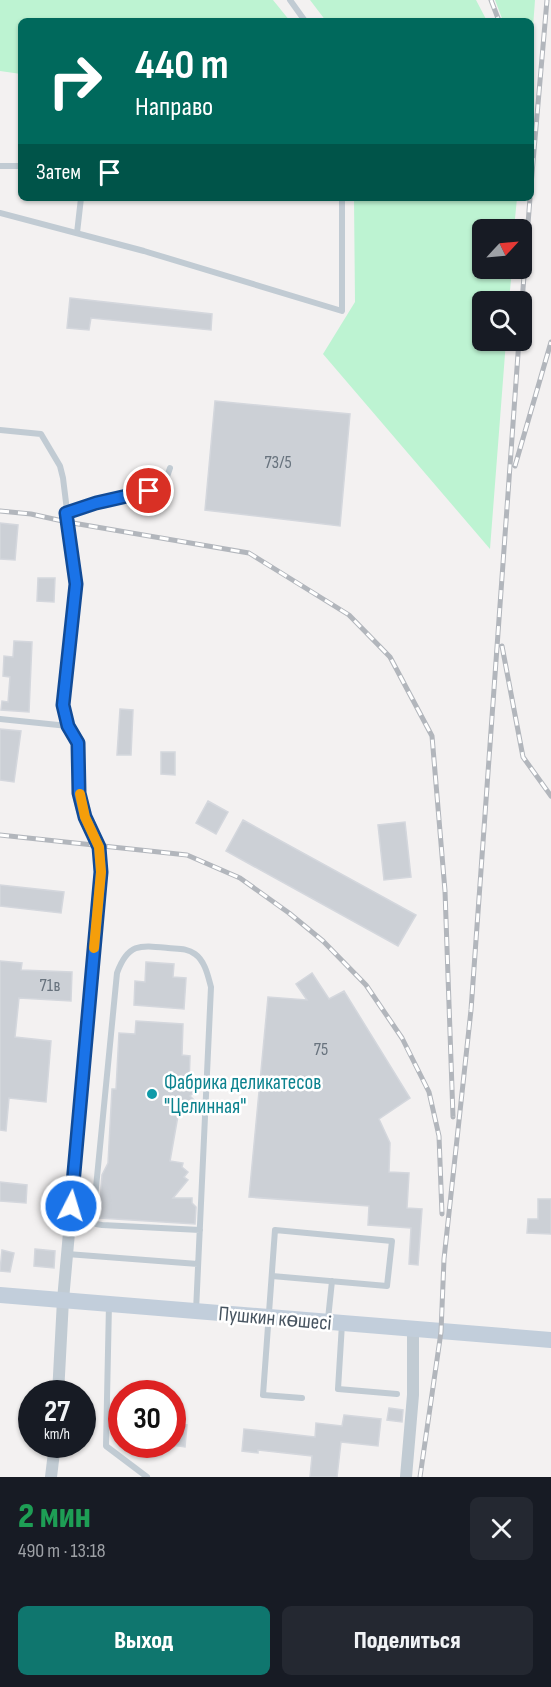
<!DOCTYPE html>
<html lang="ru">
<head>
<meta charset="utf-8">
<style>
	body { margin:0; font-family:"Sofia Sans Condensed",sans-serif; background:#242831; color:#f1f3f6; height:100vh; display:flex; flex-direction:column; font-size:22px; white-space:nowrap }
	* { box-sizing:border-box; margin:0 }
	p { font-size:20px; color:#9ea1a6 }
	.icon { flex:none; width:33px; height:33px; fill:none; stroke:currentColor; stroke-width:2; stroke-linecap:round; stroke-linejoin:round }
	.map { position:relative; height:1477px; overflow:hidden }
	.panel { display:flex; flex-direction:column; background:#171b24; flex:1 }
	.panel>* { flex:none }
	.guide { position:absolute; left:18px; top:18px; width:516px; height:183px; border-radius:9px; box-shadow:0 2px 4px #0004; background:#00695c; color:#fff; overflow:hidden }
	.needle { width:39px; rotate:64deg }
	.fabs { position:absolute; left:472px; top:219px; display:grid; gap:12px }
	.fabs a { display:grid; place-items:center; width:60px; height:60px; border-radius:9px; background:#171b24; box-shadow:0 2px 4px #0004; font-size:30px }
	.speed { position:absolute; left:18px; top:1380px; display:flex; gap:12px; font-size:30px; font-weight:700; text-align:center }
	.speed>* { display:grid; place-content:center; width:78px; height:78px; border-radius:50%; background:#171b24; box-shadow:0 2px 4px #0004; line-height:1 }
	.speed small { font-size:15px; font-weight:400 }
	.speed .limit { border:9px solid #d22; background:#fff; color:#111 }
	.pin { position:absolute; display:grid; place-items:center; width:51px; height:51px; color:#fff; margin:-26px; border:3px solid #fff; border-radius:50%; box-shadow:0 2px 6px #0007 }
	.me { position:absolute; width:66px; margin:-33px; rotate:5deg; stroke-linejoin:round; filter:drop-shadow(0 0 4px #0008) }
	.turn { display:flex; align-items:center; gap:21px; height:126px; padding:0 18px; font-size:27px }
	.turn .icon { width:78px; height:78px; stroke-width:2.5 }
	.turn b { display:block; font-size:42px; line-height:51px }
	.then { display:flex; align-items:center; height:57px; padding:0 18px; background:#0003; gap:12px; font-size:22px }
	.round { display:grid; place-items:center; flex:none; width:63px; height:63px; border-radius:9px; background:#242831 }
	.headline { display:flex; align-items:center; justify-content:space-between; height:102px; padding:0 18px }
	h1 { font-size:36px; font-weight:800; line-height:45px; color:#1e9e55 }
	.button { display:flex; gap:12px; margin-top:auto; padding:12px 18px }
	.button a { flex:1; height:69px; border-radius:9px; background:#0f766e; color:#fff; font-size:24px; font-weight:800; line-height:69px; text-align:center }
	.button a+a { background:#242831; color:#f1f3f6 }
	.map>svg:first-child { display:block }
	.green { fill:#bdf3d2 }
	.building { fill:#ccd0d6; stroke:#d4d7dd; stroke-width:1.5 }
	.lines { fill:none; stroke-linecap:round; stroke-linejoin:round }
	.lane { stroke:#c1cbd3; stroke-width:6 }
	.street { stroke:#c1cbd3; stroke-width:12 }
	.secondary { stroke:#c2cedb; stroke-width:16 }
	.rail-casing { stroke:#b2b6bc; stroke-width:5 }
	.rail { stroke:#fff; stroke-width:3; stroke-dasharray:9; stroke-linecap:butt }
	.route-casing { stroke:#114b97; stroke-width:15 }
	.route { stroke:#1a73e8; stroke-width:10 }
	.slow { stroke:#f59e0b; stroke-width:10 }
	.culture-dot { fill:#0f9aa8; stroke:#fff; stroke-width:2 }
	.labels { text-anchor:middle; stroke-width:5; stroke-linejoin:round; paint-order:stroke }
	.number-label { font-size:18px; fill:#68737e }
	.culture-label { font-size:21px; fill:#0d838f; stroke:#fff; text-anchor:start }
	.street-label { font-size:21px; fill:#475460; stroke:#fff }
</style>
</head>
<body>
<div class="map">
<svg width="551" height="1477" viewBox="0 0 551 1477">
	<rect width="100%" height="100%" fill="#f3f1f1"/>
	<!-- green -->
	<path class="green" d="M0 0H273L290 21H21V74L0 71Z
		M310 0H476L487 21H326Z
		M495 0H535L531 55V21H503Z
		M354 198H517L514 229 483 230V268L512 269 509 301 483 302V340L506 341 490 549 323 354 355 302Z"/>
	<!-- building -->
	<path class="building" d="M70 298 212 314 211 330 91 318 89 330 67 328Z
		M215 401 350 414 340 526 205 510Z
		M0 523 18 525 15 560 0 559Z
		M38 578H55L54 602 37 601Z
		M14 641 32 642 29 712 1 710 2 701 8 702 10 677 3 676 4 656 13 657Z
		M120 709 133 710 131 755H117Z
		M0 729 21 731 14 782 0 780Z
		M161 752H175V775L161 774Z
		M208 801 228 812 216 834 196 823Z
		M243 820 416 915 398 946 226 851Z
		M405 822 411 877 384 880 378 825Z
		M0 885 64 892 61 913 0 906Z
		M0 961 22 963 21 970 72 972 71 1001 19 998 15 1037 51 1041 46 1102 9 1098 6 1131 0 1130Z
		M146 962 174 964 173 977 186 978 184 1009 134 1005 135 981 145 982Z
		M312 973 329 999 344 991 410 1098 379 1119 390 1143 389 1172 409 1173 407 1208 422 1209 418 1265 409 1264 411 1228 368 1225 369 1206 249 1197 268 997 307 1000 296 984Z
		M136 1021 183 1024 182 1055 190 1056 189 1086 194 1092 190 1096 194 1100 188 1104 187 1111 179 1110 170 1161 183 1163 182 1167 188 1172 184 1177 188 1180 173 1198H192V1203L196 1207 195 1224 99 1218 102 1175 108 1163 112 1089H116L119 1033 135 1034Z
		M0 1182 27 1185 26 1203 0 1201Z
		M538 1199H551V1234L527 1233 528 1219H538Z
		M35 1249 55 1251 54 1268 34 1266Z
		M2 1250 14 1253 10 1272 0 1271Z
		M389 1408 403 1410 402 1422 387 1420Z
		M344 1415 381 1419 378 1446 341 1442 337 1477H310L312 1456 258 1450V1453L242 1451 244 1429 315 1437 316 1423 342 1426Z
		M172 1423 187 1425 185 1447 172 1445Z"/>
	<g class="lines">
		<!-- lane -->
		<path class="lane" d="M290 0 305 21
			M0 166H21
			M0 213 144 251 342 311V198
			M77 233 81 198
			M0 430 41 434 60 466 63 478 76 584 63 705 68 726
			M66 513 96 503 163 488 170 468
			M0 719 68 726 78 743 79 793 85 817 92 834
			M67 1254 198 1264
			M272 1276 387 1286 392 1241 275 1230C271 1285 267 1340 263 1395L302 1398
			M109 1304 106 1446 147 1477
			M196 1311 211 987C208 976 205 961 195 954 187 948 178 949 168 948 140 945 128 943 117 973L93 1218 96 1224 102 1225 200 1230
			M328 1319 332 1281
			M342 1324 338 1389 397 1394"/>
		<!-- street -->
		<path class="street" d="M58 1394 63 1300 101 872 99 847 92 834
			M51 1477 55 1444
			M406 1477 413 1395V1329"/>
		<!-- secondary -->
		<path class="secondary" d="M0 1295 551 1340"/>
		<defs>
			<path id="rail" d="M491 0 499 21
				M531 185 547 0
				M522 302 530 198
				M515 466 551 342
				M0 511 31 514 67 522 249 553 349 615 390 657 432 736 445 891 453 1117
				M502 646 523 757 551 796
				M0 835 187 855 240 878 289 913 323 941 366 985 402 1038 429 1092 439 1136 442 1214
				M420 1477 441 1332 444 1259 471 1010 519 340"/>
		</defs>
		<!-- rail casing -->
		<use href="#rail" class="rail-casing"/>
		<!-- rail -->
		<use href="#rail" class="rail"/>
	</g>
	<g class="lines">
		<defs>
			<path id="route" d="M71 1206 101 872 99 847 85 817 79 793 78 743 68 726 63 705 76 584 66 513 96 503 149 491"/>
		</defs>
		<!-- route casing -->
		<use href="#route" class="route-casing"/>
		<!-- route -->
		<use href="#route" class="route"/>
		<!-- slow -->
		<path class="slow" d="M80 794 85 817 99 847 101 872 94 948"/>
	</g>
	<!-- markers -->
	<circle class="culture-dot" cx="152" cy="1094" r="6"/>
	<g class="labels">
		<!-- number labels -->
		<g class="number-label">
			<text x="278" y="468">73/5</text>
			<text x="50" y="991">71в</text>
			<text x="321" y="1055">75</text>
		</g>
		<!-- culture labels -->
		<g class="culture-label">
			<text x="164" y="1089">Фабрика деликатесов<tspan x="164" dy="24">"Целинная"</tspan></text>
		</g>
		<!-- street labels -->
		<g class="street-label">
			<text transform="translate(275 1318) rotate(5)" y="7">Пушкин көшесі</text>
		</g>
	</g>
</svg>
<div class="fabs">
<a><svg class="needle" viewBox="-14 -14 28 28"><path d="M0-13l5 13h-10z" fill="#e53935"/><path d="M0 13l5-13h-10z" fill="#9ea1a6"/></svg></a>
<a><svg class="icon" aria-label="search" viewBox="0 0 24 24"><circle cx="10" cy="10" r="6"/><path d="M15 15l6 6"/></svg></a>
</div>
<div class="speed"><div>27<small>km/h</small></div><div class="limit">30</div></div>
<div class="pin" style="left:149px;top:491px;background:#d93025"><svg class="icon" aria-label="arrive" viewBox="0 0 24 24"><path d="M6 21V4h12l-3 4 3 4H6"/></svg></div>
<svg class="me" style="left:71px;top:1206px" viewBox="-20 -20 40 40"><circle r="17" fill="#1a73e8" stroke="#fff" stroke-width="3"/><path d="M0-11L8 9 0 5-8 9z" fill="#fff"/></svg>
<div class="guide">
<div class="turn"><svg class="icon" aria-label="right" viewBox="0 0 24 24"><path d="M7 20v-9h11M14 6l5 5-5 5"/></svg><div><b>440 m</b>Направо</div></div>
<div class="then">Затем<svg class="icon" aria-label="arrive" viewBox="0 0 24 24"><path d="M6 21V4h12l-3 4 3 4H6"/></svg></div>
</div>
</div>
<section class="panel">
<div class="headline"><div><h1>2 мин</h1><p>490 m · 13:18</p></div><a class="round"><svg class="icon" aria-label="close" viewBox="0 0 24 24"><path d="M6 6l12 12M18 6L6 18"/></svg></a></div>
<div class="button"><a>Выход</a><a>Поделиться</a></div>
</section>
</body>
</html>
